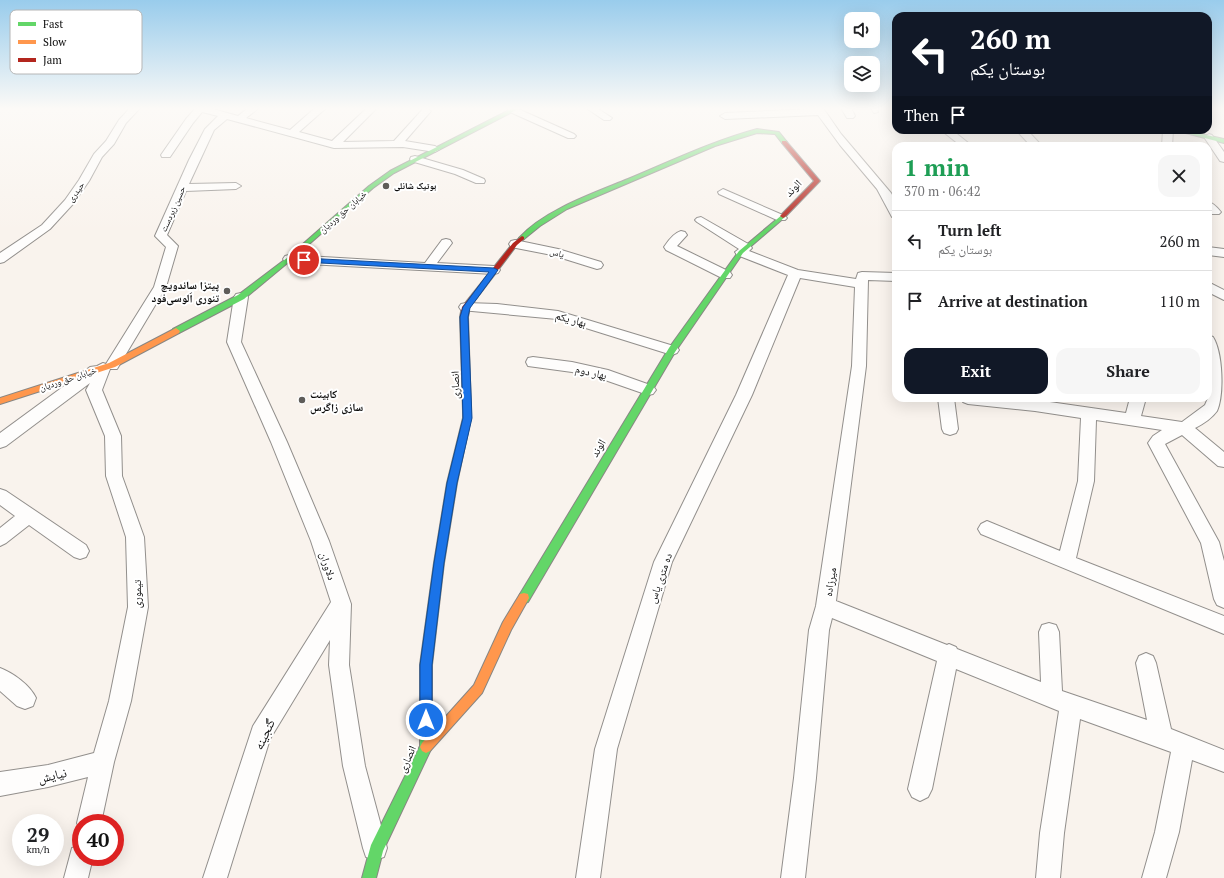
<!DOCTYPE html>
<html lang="en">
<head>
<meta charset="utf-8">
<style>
	body { margin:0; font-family:"PT Serif","Noto Naskh Arabic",serif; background:#f6f6f6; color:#202124; height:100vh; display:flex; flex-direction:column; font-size:15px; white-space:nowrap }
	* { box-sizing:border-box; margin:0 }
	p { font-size:13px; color:#757577 }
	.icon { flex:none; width:22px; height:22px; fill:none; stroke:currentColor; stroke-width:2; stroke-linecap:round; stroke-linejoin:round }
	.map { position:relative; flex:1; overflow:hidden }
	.sheet { position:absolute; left:892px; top:142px; width:320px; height:260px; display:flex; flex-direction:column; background:#fff; border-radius:12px; box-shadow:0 4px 16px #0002 }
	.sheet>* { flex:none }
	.top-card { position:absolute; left:892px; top:12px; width:320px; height:122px; border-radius:12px; box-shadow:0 4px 16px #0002; background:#111827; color:#fff; overflow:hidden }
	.tools { position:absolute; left:844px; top:12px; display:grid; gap:8px }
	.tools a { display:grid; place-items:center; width:36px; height:36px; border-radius:8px; background:#fff; box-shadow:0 4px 16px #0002; font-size:20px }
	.speed { position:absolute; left:12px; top:814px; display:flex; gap:8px; font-size:20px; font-weight:700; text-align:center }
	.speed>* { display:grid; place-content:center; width:52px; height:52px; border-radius:50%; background:#fff; box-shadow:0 4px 16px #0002; line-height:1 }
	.speed small { font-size:10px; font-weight:400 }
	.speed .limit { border:6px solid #d22; background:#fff; color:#111 }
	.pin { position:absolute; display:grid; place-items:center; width:34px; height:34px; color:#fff; margin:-17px; border:2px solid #fff; border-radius:50%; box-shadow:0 1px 4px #0007 }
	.me { position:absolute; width:44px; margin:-22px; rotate:0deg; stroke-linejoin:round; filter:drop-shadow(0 0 3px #0008) }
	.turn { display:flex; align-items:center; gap:14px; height:84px; padding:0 12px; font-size:18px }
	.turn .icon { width:52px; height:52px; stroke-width:2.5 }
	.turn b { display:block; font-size:28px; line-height:34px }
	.then { display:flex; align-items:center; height:38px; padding:0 12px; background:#0003; gap:8px; font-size:15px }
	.round { display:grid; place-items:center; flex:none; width:42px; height:42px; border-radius:12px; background:#f6f6f6 }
	.summary { display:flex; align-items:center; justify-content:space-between; height:68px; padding:0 12px }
	h1 { font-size:24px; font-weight:600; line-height:30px; color:#1e9e55 }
	.action { display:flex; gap:8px; margin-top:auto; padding:8px 12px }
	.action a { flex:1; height:46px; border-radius:12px; background:#111827; color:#fff; font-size:16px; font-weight:600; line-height:46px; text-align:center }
	.action a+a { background:#f6f6f6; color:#202124 }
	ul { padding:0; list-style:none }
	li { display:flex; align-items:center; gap:12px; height:60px; padding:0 12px; border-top:1px solid #e0e0e0 }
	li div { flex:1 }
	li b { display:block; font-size:15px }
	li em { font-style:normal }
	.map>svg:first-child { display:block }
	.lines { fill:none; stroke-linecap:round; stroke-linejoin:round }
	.lane-casing { stroke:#928f8c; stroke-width:2 }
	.street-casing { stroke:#928f8c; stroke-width:2 }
	.fast-casing { stroke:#888683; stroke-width:2 }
	.slow-casing { stroke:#888683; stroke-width:2 }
	.jam-casing { stroke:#888683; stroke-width:2 }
	.lane { fill:#fefdfc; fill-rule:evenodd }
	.street { fill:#fefdfc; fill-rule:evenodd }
	.fast { fill:#63d668; fill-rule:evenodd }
	.slow { fill:#ff974d; fill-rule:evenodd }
	.jam { fill:#b3261e; fill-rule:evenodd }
	.route { fill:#1a73e8; stroke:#114b97 }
	.poi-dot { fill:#5e5c59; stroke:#fff; stroke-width:1.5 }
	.labels { text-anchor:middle; stroke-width:4; stroke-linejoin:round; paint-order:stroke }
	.far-poi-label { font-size:9px; font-weight:bold; fill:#0a0a0a; stroke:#fff; text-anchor:start }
	.far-street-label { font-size:9px; fill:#0a0a0a; stroke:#fff }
	.street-label { font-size:11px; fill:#0a0a0a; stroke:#fff }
	.poi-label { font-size:11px; font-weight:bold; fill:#0a0a0a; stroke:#fff; text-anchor:end }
	.near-street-label { font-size:13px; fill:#0a0a0a; stroke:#fff }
	.key { fill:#fff; stroke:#b6b6b6; stroke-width:1 }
	.key-label { font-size:11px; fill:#0a0a0a }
</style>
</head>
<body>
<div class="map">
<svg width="1224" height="878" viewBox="0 0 1224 878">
	<rect width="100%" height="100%" fill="#f9f3ed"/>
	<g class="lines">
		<defs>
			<path id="lane" d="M871 108H875L878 112 874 113Z"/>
			<path id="street" d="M130 108H140L126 123 114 144 102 157 89 181 73 204 50 229 4 262 0 263V253L42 225 65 200 79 180 94 154 106 141 119 120Z
				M193 108H209L238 116 248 108H259L246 118 290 130 315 108H326L299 132 332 141 367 108H377L343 142 394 141 423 109 426 108 431 111 405 141 435 146 440 149 435 152 403 147 334 148 227 119 214 130 189 184 236 183 241 186 236 189 186 191 167 235 178 246 166 287 117 369H110L102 390 121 436 122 476 144 537 148 607 131 701 114 762 101 823H81V832L77 823 88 777 48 787 0 796V772L48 765 94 753 109 701 128 607 126 537 106 476 105 436 86 390 90 383 6 446 0 448V433L90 367 97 366 103 363 106 364 154 287 166 247 155 236 189 160 205 129 218 116 202 112 193 123 170 157H162L161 155 186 119 194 110Z
				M510 108H516L574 134 576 136 574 138H568L510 112 508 110Z
				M586 108H597L612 118 610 120H604Z
				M813 108H823L841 134 891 193 896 202V218L892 217 877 189 840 145 818 115 725 119 720 116 725 113 814 109Z
				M841 108H851L855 116 853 118H847Z
				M941 130H952L972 146H961Z
				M1016 130H1027L1042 146H1031Z
				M1163 130H1173L1172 146H1162Z
				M1209 134 1212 135 1224 152V162L1220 161 1204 137Z
				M415 156 463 170 484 179 485 181 484 183H476L455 174 411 161 410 159 411 157Z
				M723 189 785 216 787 218 785 220H777L719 194 718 192Z
				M1208 202C1213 203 1217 207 1221 212L1219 214H1211L1208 211Z
				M701 217 750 245 752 248 749 251 798 270 856 279 858 273 862 272 896 273V281L868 280 866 366 836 601 947 645 949 644 956 647 957 649 1041 682 1039 632 1042 625 1049 623 1056 625 1059 632 1062 691 1147 720 1136 663 1139 656 1146 653 1153 656 1156 663 1171 729 1224 750V772L1192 760 1179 832 1166 878H1142L1155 832 1171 752 1080 719 1064 833 1060 878H1036L1040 833 1059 711 956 669 932 789 928 797 920 801 912 797 908 789 937 661 832 618 829 630 816 778 805 878H781L794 778 809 630 816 606 852 366 855 287 800 278 752 395 672 562 617 749 600 878H576L595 749 654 562 736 395 788 275 737 255 735 252 739 249 697 222 695 220 697 218Z
				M681 231 685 232 687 235 677 246 730 272 732 275 730 278H722L666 250 664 247C668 241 674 233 681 231Z
				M446 239 450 240 452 243 437 263 494 266 498 267 500 270 498 273 494 274 289 263 285 262 283 259 285 256 289 255 425 263 442 240Z
				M515 240 558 249 601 262 603 265 601 268 597 269 552 255 511 247 509 244 511 241Z
				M1208 247 1224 249V257L1208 255Z
				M1208 282 1224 290V300L1208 292Z
				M241 293 246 294 248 297 241 342 287 442 329 541 351 604 349 665 365 766 387 848 384 857 375 860 366 857 363 848 343 766 329 665 330 640 270 739 227 878H203L253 726 331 602 311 541 271 442 227 342 234 297 236 294Z
				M466 303 497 304 558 311 677 347 679 350 677 353 672 355 557 319 461 310 459 307 461 304Z
				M1208 335 1213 337C1223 353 1224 395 1217 411 1212 418 1203 424 1195 428L1224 452V467L1218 466 1182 435 1165 444 1219 542 1224 561V608L1217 605 1214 599 1201 543 1148 443 1153 436 1162 430 1096 420 1094 481 1076 558 1224 616V634L981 534 978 529 981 524 987 521 1060 551 1078 481 1081 418 1035 411 968 404 963 402 960 398H1022L1126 413 1130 398H1146L1141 416 1182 422 1205 405 1208 398Z
				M533 357 572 362 608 370 653 386 656 390 653 394 648 395 605 380 572 372 528 366 526 362 528 358Z
				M938 398H954L958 429 956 433 950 435 944 433 942 429Z
				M0 489 6 491 86 545 89 551 86 557 80 559 74 557 29 525 6 543 0 546V528L15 516 0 505Z
				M0 668C13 673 30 685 36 698L33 706 25 709 17 706 0 691Z
				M81 845V857H93L88 878H64L72 848Z"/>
			<path id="fast" d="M513 108H520L394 173 373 188 291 260 244 299 179 333H173L172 331 173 329 238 295 287 258 369 186 390 171Z
				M757 129 779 132 787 142 782 143 775 134 757 133 715 146 567 209 540 226 524 239H520L519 238C544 210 594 193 628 179 671 161 713 141 757 129Z
				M1174 130H1184L1224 139V143Z
				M783 214 786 216 785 217 743 253 675 352 528 602 524 603 520 602 519 598 520 594 669 348 739 251Z
				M467 408 471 411V418L457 483 444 563 432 665V747L383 851 376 878H362L371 845 420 746V665L434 563 447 483 463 418V411Z"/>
			<path id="slow" d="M176 328 180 331 179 333 115 367 0 404V398L109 363Z
				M524 593 528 594 529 598 511 630 482 693 430 751 426 753 422 751 420 747 422 743 474 685 503 622 520 594Z"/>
			<path id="jam" d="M782 141H786L820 181 785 217 783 218 780 216 781 215 814 181 782 143Z
				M522 236 524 237V239L517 245 470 307 468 317 471 411 470 413H464L463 411 460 317 462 307 513 243Z"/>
		</defs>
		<!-- lane casing -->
		<use href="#lane" class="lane-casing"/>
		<!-- street casing -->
		<use href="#street" class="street-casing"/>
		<!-- fast casing -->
		<use href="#fast" class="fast-casing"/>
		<!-- slow casing -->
		<use href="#slow" class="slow-casing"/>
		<!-- jam casing -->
		<use href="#jam" class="jam-casing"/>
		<!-- lane -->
		<use href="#lane" class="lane"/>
		<!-- street -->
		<use href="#street" class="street"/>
		<!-- fast -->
		<use href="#fast" class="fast"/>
		<!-- slow -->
		<use href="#slow" class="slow"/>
		<!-- jam -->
		<use href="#jam" class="jam"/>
	</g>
	<!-- sky -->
	<linearGradient id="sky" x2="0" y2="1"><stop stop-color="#99ccec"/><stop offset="0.47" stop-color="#fcfaf7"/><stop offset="1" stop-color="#fcfaf7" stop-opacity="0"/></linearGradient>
	<rect width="1224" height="231" fill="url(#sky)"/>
	<!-- route -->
	<path class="route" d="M304 258 494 268 498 270 470 308 468 317 472 418 457 483 444 563 432 665V720L430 724 426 726 422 724 420 720V665L434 563 447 483 463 418 460 317 463 307 489 272 302 262 301 260Z"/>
	<!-- markers -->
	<g class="poi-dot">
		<circle cx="386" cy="186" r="4"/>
		<circle cx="227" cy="291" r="4"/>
		<circle cx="302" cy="400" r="4"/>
	</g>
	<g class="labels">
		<!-- far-poi labels -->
		<g class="far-poi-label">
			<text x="394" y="189">بوتیک شانلی</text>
		</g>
		<!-- far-street labels -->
		<g class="far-street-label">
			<text transform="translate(76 192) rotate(-55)" y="3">حیدری</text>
			<text transform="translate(173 209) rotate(-66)" y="3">حسین زبردست</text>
			<text transform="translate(343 212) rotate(-41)" y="3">خیابان حق وردیان</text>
			<text transform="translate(557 253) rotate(15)" y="3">یاس</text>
			<text transform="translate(68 379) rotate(-18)" y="3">خیابان حق وردیان</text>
		</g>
		<!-- street labels -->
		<g class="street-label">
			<text transform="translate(793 188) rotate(-46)" y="4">الوند</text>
			<text transform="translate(571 319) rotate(15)" y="4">بهار یکم</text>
			<text transform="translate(591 372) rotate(13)" y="4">بهار دوم</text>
			<text transform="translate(455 385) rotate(-91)" y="4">انصاری</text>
			<text transform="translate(598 448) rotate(-59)" y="4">الوند</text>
			<text transform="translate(328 566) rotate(72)" y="4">دلاوران</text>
			<text transform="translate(660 578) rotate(-71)" y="4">ده متری یاس</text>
			<text transform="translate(830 582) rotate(-81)" y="4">میرزاده</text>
			<text transform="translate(137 594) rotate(-90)" y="4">تیموری</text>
			<text transform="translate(407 759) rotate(-66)" y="4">انصاری</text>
		</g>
		<!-- poi labels -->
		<g class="poi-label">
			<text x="219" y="289">پیتزا ساندویچ<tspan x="219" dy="13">تنوری اَلوسی‌‌فود</tspan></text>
			<text x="310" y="398" text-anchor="start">کابینت<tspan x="310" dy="13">سازی زاگرس</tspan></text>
		</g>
		<!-- near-street labels -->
		<g class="near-street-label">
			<text transform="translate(264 734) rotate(-65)" y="5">گنجینه</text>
			<text transform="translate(52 775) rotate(-13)" y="5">نیایش</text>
		</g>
	</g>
	<!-- legend -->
	<rect x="10" y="10" width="132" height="64" rx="6" class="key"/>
	<rect x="18" y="22" width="18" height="4" fill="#63d668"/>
	<rect x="18" y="40" width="18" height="4" fill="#ff974d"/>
	<rect x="18" y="58" width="18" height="4" fill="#b3261e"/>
	<g class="key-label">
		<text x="43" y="28">Fast</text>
		<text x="43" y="46">Slow</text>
		<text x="43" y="64">Jam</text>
	</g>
</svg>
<div class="tools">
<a><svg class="icon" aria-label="sound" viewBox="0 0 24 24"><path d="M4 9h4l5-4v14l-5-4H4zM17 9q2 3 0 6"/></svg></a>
<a><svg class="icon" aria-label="layers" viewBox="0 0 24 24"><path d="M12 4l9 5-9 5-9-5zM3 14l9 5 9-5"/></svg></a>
</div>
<div class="speed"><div>29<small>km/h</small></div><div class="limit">40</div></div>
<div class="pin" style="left:304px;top:260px;background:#d93025"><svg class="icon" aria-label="arrive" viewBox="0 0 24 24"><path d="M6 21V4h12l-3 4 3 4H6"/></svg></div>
<svg class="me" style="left:426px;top:720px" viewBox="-20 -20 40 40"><circle r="17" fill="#1a73e8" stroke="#fff" stroke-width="3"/><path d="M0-11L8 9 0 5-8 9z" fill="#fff"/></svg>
<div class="top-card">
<div class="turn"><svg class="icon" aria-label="left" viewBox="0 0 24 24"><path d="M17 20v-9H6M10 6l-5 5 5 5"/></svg><div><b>260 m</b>بوستان یکم</div></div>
<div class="then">Then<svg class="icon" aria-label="arrive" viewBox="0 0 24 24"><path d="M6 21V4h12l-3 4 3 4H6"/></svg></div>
</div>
<section class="sheet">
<div class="summary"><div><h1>1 min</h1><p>370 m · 06:42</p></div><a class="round"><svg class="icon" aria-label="close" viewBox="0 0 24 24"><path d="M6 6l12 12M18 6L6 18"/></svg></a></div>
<ul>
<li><svg class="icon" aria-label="left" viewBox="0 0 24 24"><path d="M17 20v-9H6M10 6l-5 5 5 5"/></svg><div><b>Turn left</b><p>بوستان یکم</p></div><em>260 m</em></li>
<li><svg class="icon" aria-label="arrive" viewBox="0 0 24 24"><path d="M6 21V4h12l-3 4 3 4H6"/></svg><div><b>Arrive at destination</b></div><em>110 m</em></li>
</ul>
<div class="action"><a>Exit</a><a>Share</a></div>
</section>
</div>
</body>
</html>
